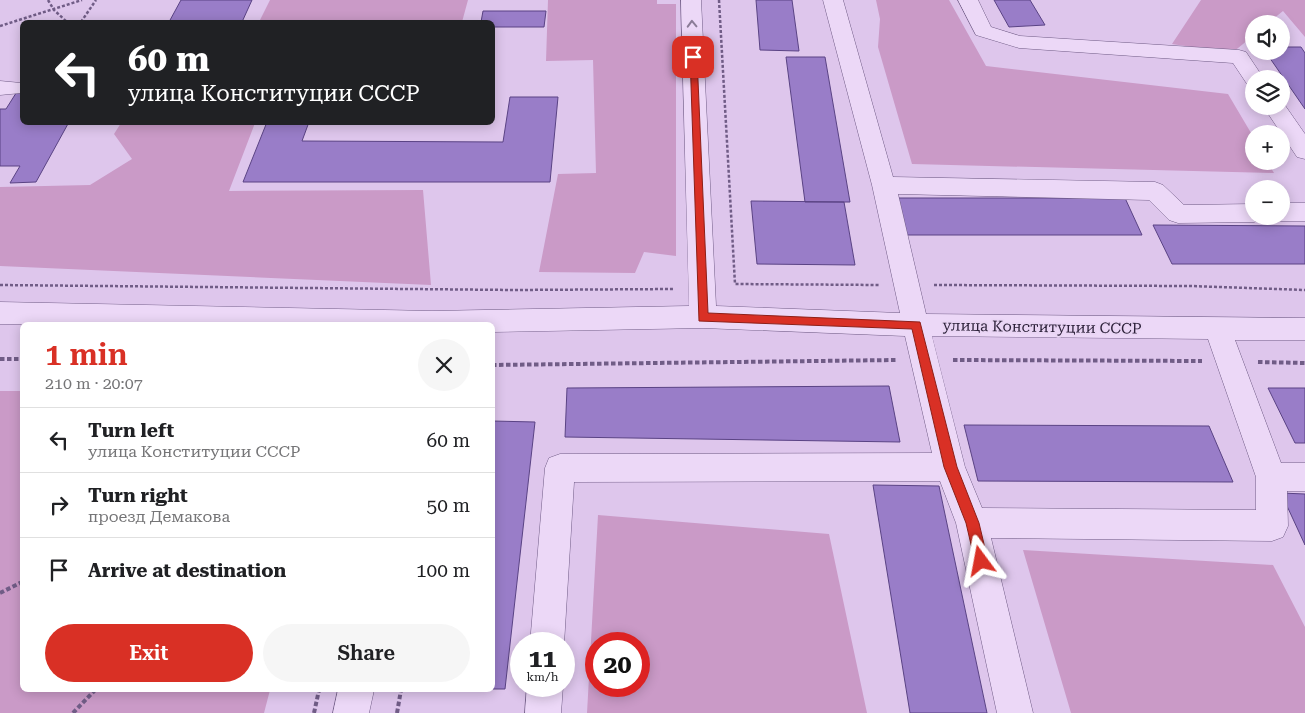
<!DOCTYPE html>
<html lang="en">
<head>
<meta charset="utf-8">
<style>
	body { margin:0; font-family:"Roboto Serif",serif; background:#f6f6f6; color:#202124; height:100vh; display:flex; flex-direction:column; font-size:19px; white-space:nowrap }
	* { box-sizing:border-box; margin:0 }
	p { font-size:16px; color:#757577 }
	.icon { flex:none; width:28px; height:28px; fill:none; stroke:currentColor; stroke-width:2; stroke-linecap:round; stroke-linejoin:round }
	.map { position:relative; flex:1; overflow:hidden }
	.details { position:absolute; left:20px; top:322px; width:475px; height:370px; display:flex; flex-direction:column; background:#fff; border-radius:8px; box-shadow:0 2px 12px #0003 }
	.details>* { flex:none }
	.guide { position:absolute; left:20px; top:20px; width:475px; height:105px; border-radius:8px; box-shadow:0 2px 12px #0003; background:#202124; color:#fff; overflow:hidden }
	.tools { position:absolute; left:1245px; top:15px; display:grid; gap:10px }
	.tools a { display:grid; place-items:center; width:45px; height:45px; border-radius:50%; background:#fff; box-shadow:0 2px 12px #0003; font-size:25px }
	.speed { position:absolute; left:510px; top:632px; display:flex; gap:10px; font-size:25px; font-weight:700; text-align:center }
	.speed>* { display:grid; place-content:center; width:65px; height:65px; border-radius:50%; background:#fff; box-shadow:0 2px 12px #0003; line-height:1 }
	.speed small { font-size:12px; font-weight:400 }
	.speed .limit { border:8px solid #d22; background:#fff; color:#111 }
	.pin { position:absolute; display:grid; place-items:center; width:42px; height:42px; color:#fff; margin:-21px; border-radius:10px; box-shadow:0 2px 8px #0006 }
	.me { position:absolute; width:55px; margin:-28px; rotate:347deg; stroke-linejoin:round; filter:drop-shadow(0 0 4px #0008) }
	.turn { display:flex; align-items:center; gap:18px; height:105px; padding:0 25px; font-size:22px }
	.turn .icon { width:65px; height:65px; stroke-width:2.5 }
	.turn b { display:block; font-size:35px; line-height:42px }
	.round { display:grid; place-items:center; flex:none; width:52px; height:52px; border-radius:26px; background:#f6f6f6 }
	.overview { display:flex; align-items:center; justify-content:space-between; height:85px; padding:0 25px }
	h1 { font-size:30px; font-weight:600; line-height:38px; color:#d93025 }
	.cta { display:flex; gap:10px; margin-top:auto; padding:10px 25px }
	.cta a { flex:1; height:58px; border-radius:30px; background:#d93025; color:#fff; font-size:20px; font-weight:600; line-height:58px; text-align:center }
	.cta a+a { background:#f6f6f6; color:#202124 }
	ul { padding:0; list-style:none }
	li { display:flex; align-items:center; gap:15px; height:65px; padding:0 25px; border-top:1px solid #e0e0e0 }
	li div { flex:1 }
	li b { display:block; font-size:19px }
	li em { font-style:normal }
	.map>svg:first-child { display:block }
	.green { fill:#ca9ac7; fill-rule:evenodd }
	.building { fill:#997dc8; stroke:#5a4384 }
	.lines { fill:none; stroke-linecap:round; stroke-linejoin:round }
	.minor-casing { stroke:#705c86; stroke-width:1 }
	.path-far1 { stroke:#705c86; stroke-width:2.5; stroke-dasharray:3 2; stroke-linecap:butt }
	.path { stroke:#705c86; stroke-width:4; stroke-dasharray:4.5 2.5; stroke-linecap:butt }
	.minor { fill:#ecd8f7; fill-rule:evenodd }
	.oneway { stroke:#8b7c97 }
	.route { fill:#d93025; stroke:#8d1f18 }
	.labels { text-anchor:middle; stroke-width:4; stroke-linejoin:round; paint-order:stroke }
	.street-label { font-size:15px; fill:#2a1f37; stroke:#e9d5f4 }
</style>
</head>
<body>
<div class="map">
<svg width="1305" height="713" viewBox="0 0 1305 713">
	<rect width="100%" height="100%" fill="#dec6ec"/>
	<!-- green -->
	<path class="green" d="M270 0H468L462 22H259Z
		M548 0H657V4H676V256L644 252 635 273 539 272 558 174 596 173 593 60 546 61Z
		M876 0H949L986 66 1228 94 1254 138V161H1267L1274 173 912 164 878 47 880 19Z
		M1201 0H1305V37L1283 11 1267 24H1254V35L1232 53 1172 44Z
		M121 123H255L229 191 423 190 431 285 0 266V187L90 185 132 159 114 134Z
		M0 391H22V690H270L264 713H0Z
		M598 515 829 534 867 713H587ZM596 644H639V686H596Z
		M1023 550 1273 565 1305 627V713H1071Z"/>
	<!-- building -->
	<path class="building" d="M181 0H252L242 22H169Z
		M756 0H792L799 51 760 50Z
		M994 0H1030L1045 25 1009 27Z
		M483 11H546L544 27H492V22H481Z
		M1281 47H1301L1305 53V109L1265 51H1281Z
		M786 57H825L850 202H805Z
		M18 90H22V122H69L36 182 10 183 20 166H0V109H6Z
		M510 97H558L550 182H243L267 122H309L302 141 503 142Z
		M894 198H1125L1142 235H903Z
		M751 201 844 202 855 265 757 264Z
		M1153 225 1305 226V264H1172Z
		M889 386 900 442 565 437 567 388Z
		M1268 388H1305V443H1295Z
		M492 421 535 422 505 689H492Z
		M964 425 1209 426 1233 482 978 481Z
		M873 485 939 486 987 713H910Z
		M1281 493 1305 494V545Z"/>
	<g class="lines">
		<defs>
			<path id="minor" d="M681 0H701L716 306 900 313 872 185 823 0H843L893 177 1155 182 1163 185 1184 205 1254 204V216H1264L1263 219 1254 222 1178 223 1169 220 1149 200 898 194 926 314 1305 318V340H1235L1281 463H1305V491H1287L1288 526 1283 537 1272 541 991 538 1033 713H997L956 523 940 481 574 482 564 644H530L545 468 549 458 560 454 932 453 905 336 703 328 492 332V325L0 324V302L432 311 689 306ZM932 336 1208 339 1256 477V510L982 508 965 467Z
				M958 0H978L991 27 1020 36 1239 50 1246 52 1264 79H1254V86L1247 84 1233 63 1019 48 976 35Z
				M0 81 21 83 22 90 21 93 0 95Z
				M1282 101 1305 134V159L1297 157 1263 106H1281Z
				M1281 203H1305V221H1281L1272 218 1271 216H1281Z
				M527 686H563L561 713H525Z
				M338 690H374L369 713H333Z"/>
		</defs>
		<!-- minor casing -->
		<use href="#minor" class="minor-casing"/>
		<!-- path-far1 -->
		<path class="path-far1" d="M48 0 54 10 67 22
			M719 0 735 284 880 285
			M81 22 96 0
			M0 26 82 0
			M0 285 513 290 673 289
			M934 285 1191 286 1305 290"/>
		<!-- path -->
		<path class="path" d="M0 359H22
			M953 360 1202 361
			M1258 362 1305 363
			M492 365 897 360
			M0 593 22 582
			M73 713 95 690
			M314 713 319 690
			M397 713 401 690"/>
		<!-- minor -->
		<use href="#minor" class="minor"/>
	</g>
	<!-- one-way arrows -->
	<defs><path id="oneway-chevron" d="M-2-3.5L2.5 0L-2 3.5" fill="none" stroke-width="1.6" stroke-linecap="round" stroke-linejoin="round" transform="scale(1.25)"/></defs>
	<use class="oneway" href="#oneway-chevron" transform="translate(692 24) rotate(-92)"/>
	<!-- route -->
	<path class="route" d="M690 55H696L697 57 708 313 920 322 957 467 979 523 988 561 986 566 981 568 976 566 966 523 944 467 912 329 699 321Z"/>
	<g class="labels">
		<!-- street labels -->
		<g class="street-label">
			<text transform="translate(1042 327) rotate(1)" y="5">улица Конституции СССР</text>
		</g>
	</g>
</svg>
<div class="tools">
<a><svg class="icon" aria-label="sound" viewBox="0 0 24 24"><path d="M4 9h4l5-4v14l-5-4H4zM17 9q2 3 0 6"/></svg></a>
<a><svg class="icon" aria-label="layers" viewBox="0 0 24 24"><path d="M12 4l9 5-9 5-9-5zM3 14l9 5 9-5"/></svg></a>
<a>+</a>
<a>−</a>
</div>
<div class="speed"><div>11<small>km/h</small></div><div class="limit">20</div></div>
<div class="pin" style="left:693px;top:57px;background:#d93025"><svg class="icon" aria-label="arrive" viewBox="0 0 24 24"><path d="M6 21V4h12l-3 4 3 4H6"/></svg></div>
<svg class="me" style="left:981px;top:561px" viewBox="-20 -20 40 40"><path d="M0-17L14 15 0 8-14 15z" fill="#d93025" stroke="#fff" stroke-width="4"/></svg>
<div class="guide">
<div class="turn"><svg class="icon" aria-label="left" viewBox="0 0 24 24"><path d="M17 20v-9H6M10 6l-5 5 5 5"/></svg><div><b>60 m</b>улица Конституции СССР</div></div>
</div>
<section class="details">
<div class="overview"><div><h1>1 min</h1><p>210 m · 20:07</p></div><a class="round"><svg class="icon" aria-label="close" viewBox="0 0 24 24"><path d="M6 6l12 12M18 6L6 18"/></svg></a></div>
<ul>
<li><svg class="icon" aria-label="left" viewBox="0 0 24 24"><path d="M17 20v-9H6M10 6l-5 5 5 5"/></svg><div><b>Turn left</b><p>улица Конституции СССР</p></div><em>60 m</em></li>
<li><svg class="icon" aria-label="right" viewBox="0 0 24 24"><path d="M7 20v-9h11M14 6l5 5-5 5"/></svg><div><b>Turn right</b><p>проезд Демакова</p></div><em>50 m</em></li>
<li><svg class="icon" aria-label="arrive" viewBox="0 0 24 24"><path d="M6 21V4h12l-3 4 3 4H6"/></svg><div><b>Arrive at destination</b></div><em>100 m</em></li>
</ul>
<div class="cta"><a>Exit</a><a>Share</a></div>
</section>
</div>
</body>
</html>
